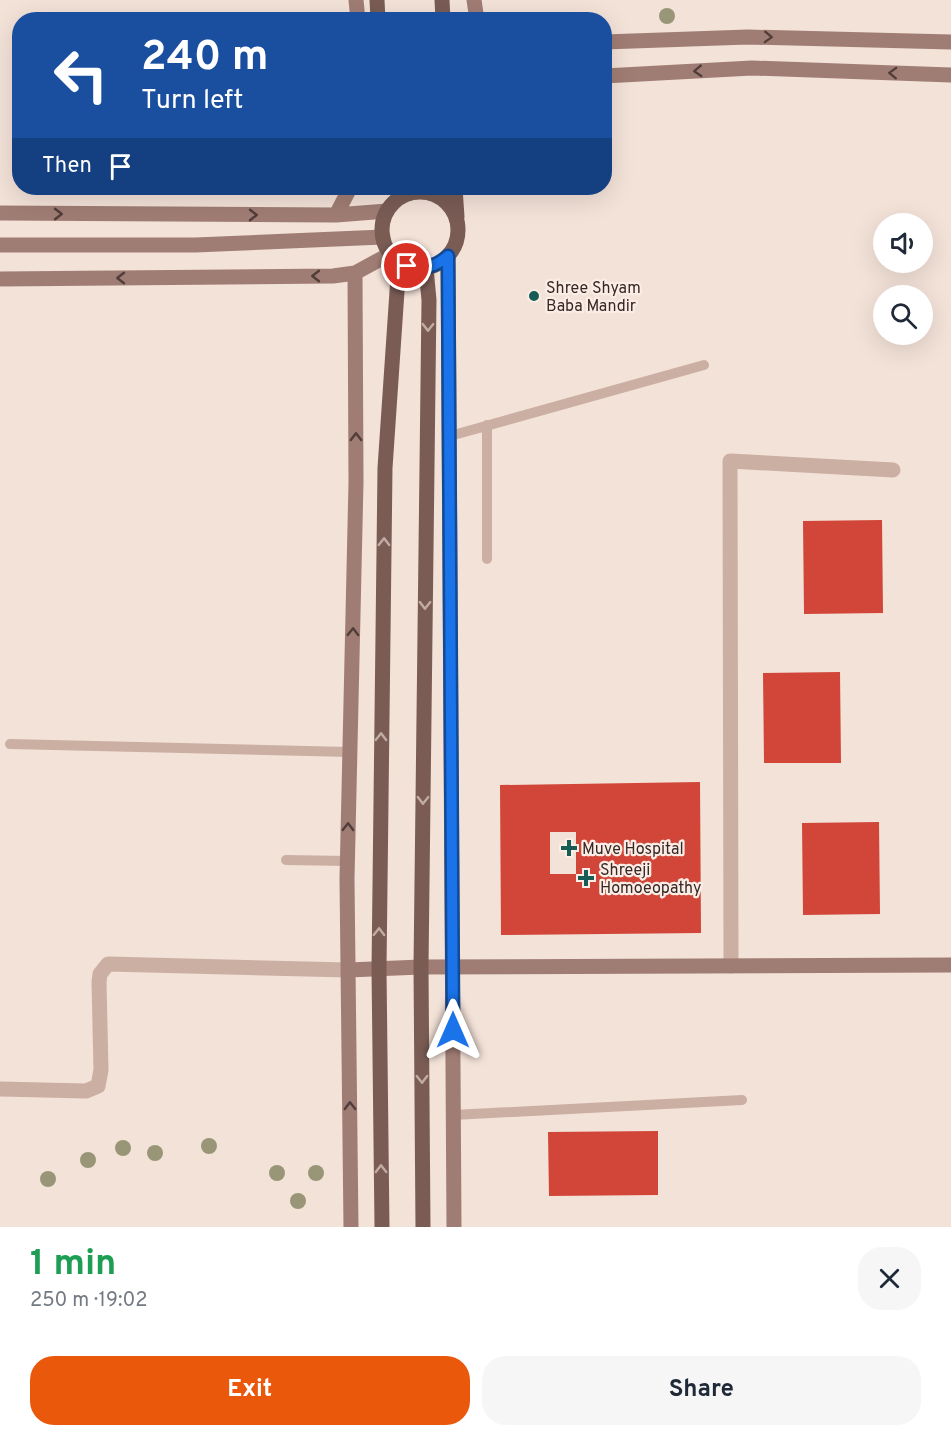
<!DOCTYPE html>
<html lang="en">
<head>
<meta charset="utf-8">
<style>
	body { margin:0; font-family:Overpass,sans-serif; background:#f6f6f7; color:#1f2937; height:100vh; display:flex; flex-direction:column; font-size:22px; white-space:nowrap }
	* { box-sizing:border-box; margin:0 }
	p { font-size:20px; color:#747a83 }
	.icon { flex:none; width:33px; height:33px; fill:none; stroke:currentColor; stroke-width:2; stroke-linecap:round; stroke-linejoin:round }
	.map { position:relative; height:1227px; overflow:hidden }
	.sheet { display:flex; flex-direction:column; background:#fff; flex:1 }
	.sheet>* { flex:none }
	.top-card { position:absolute; left:12px; top:12px; width:600px; height:183px; border-radius:24px; box-shadow:0 6px 24px #0002; background:#1a4fa0; color:#fff; overflow:hidden }
	.controls { position:absolute; left:873px; top:213px; display:grid; gap:12px }
	.controls a { display:grid; place-items:center; width:60px; height:60px; border-radius:50%; background:#fff; box-shadow:0 6px 24px #0002; font-size:30px }
	.pin { position:absolute; display:grid; place-items:center; width:51px; height:51px; color:#fff; margin:-26px; border:3px solid #fff; border-radius:50%; box-shadow:0 2px 6px #0007 }
	.me { position:absolute; width:66px; margin:-33px; rotate:0deg; stroke-linejoin:round; filter:drop-shadow(0 0 4px #0008) }
	.turn { display:flex; align-items:center; gap:21px; height:126px; padding:0 30px; font-size:27px }
	.turn .icon { width:78px; height:78px; stroke-width:2.5 }
	.turn b { display:block; font-size:42px; line-height:51px }
	.then { display:flex; align-items:center; height:57px; padding:0 30px; background:#0003; gap:12px; font-size:22px }
	.round { display:grid; place-items:center; flex:none; width:63px; height:63px; border-radius:24px; background:#f6f6f7 }
	.headline { display:flex; align-items:center; justify-content:space-between; height:102px; padding:0 30px }
	h1 { font-size:36px; font-weight:700; line-height:45px; color:#1e9e55 }
	.button { display:flex; gap:12px; margin-top:auto; padding:12px 30px }
	.button a { flex:1; height:69px; border-radius:24px; background:#ea580c; color:#fff; font-size:24px; font-weight:700; line-height:69px; text-align:center }
	.button a+a { background:#f6f6f7; color:#1f2937 }
	.map>svg:first-child { display:block }
	.building { fill:#d14638; fill-rule:evenodd }
	.lines { fill:none; stroke-linecap:round; stroke-linejoin:round }
	.lane { stroke:#ccafa3; stroke-width:10 }
	.street { stroke:#ccafa3; stroke-width:15 }
	.secondary { stroke:#a07d74; stroke-width:15 }
	.primary { stroke:#7a5c55; stroke-width:15 }
	.tree { fill:#989677 }
	.oneway { stroke:#513d3a }
	.oneway2 { stroke:#c1aca4 }
	.route-casing { stroke:#114b97; stroke-width:15 }
	.route { stroke:#1a73e8; stroke-width:10 }
	.poi-dot { fill:#185c56; stroke:#fbede5; stroke-width:2 }
	.labels { text-anchor:middle; stroke-width:4.5; stroke-linejoin:round; paint-order:stroke }
	.poi-label { font-size:16px; fill:#372826; stroke:#fbede5; text-anchor:start }
</style>
</head>
<body>
<div class="map">
<svg width="951" height="1227" viewBox="0 0 951 1227">
	<rect width="100%" height="100%" fill="#f3e2d8"/>
	<!-- building -->
	<path class="building" d="M882 520 883 613 804 614 803 521Z
		M840 672 841 763H764L763 673Z
		M700 782 701 933 501 935 500 785ZM550 832H576V874H550Z
		M879 822 880 914 803 915 802 823Z
		M658 1131V1195L549 1196 548 1132Z"/>
	<g class="lines">
		<!-- lane -->
		<path class="lane" d="M450 436 704 365
			M487 559V425
			M10 744 350 752
			M286 860 348 861
			M453 1115 742 1100"/>
		<!-- street -->
		<path class="street" d="M731 966 730 461 893 470
			M0 1089 86 1091 98 1086 101 1070 99 982 100 974 108 964 348 970"/>
		<!-- secondary -->
		<path class="secondary" d="M356 0 358 20
			M474 0 477 20
			M604 42 748 37 951 42
			M604 76 752 68 951 75
			M0 213 336 215 387 211
			M336 215 350 188
			M0 245H195L383 237
			M448 256 454 1227
			M0 279 333 276 355 273 390 254
			M348 970 421 967 951 965
			M351 1227 347 879 356 482 355 273"/>
		<!-- primary -->
		<path class="primary" d="M377 0 378 20
			M442 0 443 20
			M455 188 457 217
			M382 230a38 38 0 1 1 76 0a38 38 0 1 1-76 0Z
			M382 1227 379 969 385 468 399 262
			M423 1227 421 967 429 300 426 268"/>
	</g>
	<!-- trees -->
	<g class="tree">
		<circle cx="667" cy="16" r="8"/>
		<circle cx="209" cy="1146" r="8"/>
		<circle cx="123" cy="1148" r="8"/>
		<circle cx="155" cy="1153" r="8"/>
		<circle cx="88" cy="1160" r="8"/>
		<circle cx="277" cy="1173" r="8"/>
		<circle cx="316" cy="1173" r="8"/>
		<circle cx="48" cy="1179" r="8"/>
		<circle cx="298" cy="1201" r="8"/>
	</g>
	<!-- one-way arrows -->
	<defs><path id="oneway-chevron" d="M-2-3.5L2.5 0L-2 3.5" fill="none" stroke-width="1.6" stroke-linecap="round" stroke-linejoin="round" transform="scale(1.5)"/></defs>
	<g class="oneway">
		<use href="#oneway-chevron" transform="translate(768 37) rotate(2)"/>
		<use href="#oneway-chevron" transform="translate(698 71) rotate(177)"/>
		<use href="#oneway-chevron" transform="translate(893 73) rotate(-178)"/>
		<use href="#oneway-chevron" transform="translate(58 214)"/>
		<use href="#oneway-chevron" transform="translate(253 215)"/>
		<use href="#oneway-chevron" transform="translate(316 276) rotate(180)"/>
		<use href="#oneway-chevron" transform="translate(121 278) rotate(180)"/>
		<use href="#oneway-chevron" transform="translate(356 437) rotate(-90)"/>
		<use href="#oneway-chevron" transform="translate(353 632) rotate(-89)"/>
		<use href="#oneway-chevron" transform="translate(348 827) rotate(-89)"/>
		<use href="#oneway-chevron" transform="translate(350 1106) rotate(-91)"/>
	</g>
	<g class="oneway2">
		<use href="#oneway-chevron" transform="translate(428 327) rotate(91)"/>
		<use href="#oneway-chevron" transform="translate(384 542) rotate(-89)"/>
		<use href="#oneway-chevron" transform="translate(425 605) rotate(91)"/>
		<use href="#oneway-chevron" transform="translate(381 737) rotate(-89)"/>
		<use href="#oneway-chevron" transform="translate(423 800) rotate(91)"/>
		<use href="#oneway-chevron" transform="translate(379 932) rotate(-89)"/>
		<use href="#oneway-chevron" transform="translate(422 1079) rotate(89)"/>
		<use href="#oneway-chevron" transform="translate(381 1169) rotate(-91)"/>
	</g>
	<g class="lines">
		<defs>
			<path id="route" d="M407 266C424 270 435 267 448 256L453 1030"/>
		</defs>
		<!-- route casing -->
		<use href="#route" class="route-casing"/>
		<!-- route -->
		<use href="#route" class="route"/>
	</g>
	<!-- markers -->
	<g class="poi-dot">
		<circle cx="534" cy="296" r="6"/>
		<path d="M566 839h6v6h6v6h-6v6h-6v-6h-6v-6h6z"/>
		<path d="M583 869h6v6h6v6h-6v6h-6v-6h-6v-6h6z"/>
	</g>
	<g class="labels">
		<!-- poi labels -->
		<g class="poi-label">
			<text x="546" y="293">Shree Shyam<tspan x="546" dy="18">Baba Mandir</tspan></text>
			<text x="582" y="854">Muve Hospital</text>
			<text x="600" y="875">Shreeji<tspan x="600" dy="18">Homoeopathy</tspan></text>
		</g>
	</g>
</svg>
<div class="controls">
<a><svg class="icon" aria-label="sound" viewBox="0 0 24 24"><path d="M4 9h4l5-4v14l-5-4H4zM17 9q2 3 0 6"/></svg></a>
<a><svg class="icon" aria-label="search" viewBox="0 0 24 24"><circle cx="10" cy="10" r="6"/><path d="M15 15l6 6"/></svg></a>
</div>
<div class="pin" style="left:407px;top:266px;background:#d93025"><svg class="icon" aria-label="arrive" viewBox="0 0 24 24"><path d="M6 21V4h12l-3 4 3 4H6"/></svg></div>
<svg class="me" style="left:453px;top:1030px" viewBox="-20 -20 40 40"><path d="M0-17L14 15 0 8-14 15z" fill="#1a73e8" stroke="#fff" stroke-width="4"/></svg>
<div class="top-card">
<div class="turn"><svg class="icon" aria-label="left" viewBox="0 0 24 24"><path d="M17 20v-9H6M10 6l-5 5 5 5"/></svg><div><b>240 m</b>Turn left</div></div>
<div class="then">Then<svg class="icon" aria-label="arrive" viewBox="0 0 24 24"><path d="M6 21V4h12l-3 4 3 4H6"/></svg></div>
</div>
</div>
<section class="sheet">
<div class="headline"><div><h1>1 min</h1><p>250 m · 19:02</p></div><a class="round"><svg class="icon" aria-label="close" viewBox="0 0 24 24"><path d="M6 6l12 12M18 6L6 18"/></svg></a></div>
<div class="button"><a>Exit</a><a>Share</a></div>
</section>
</body>
</html>
